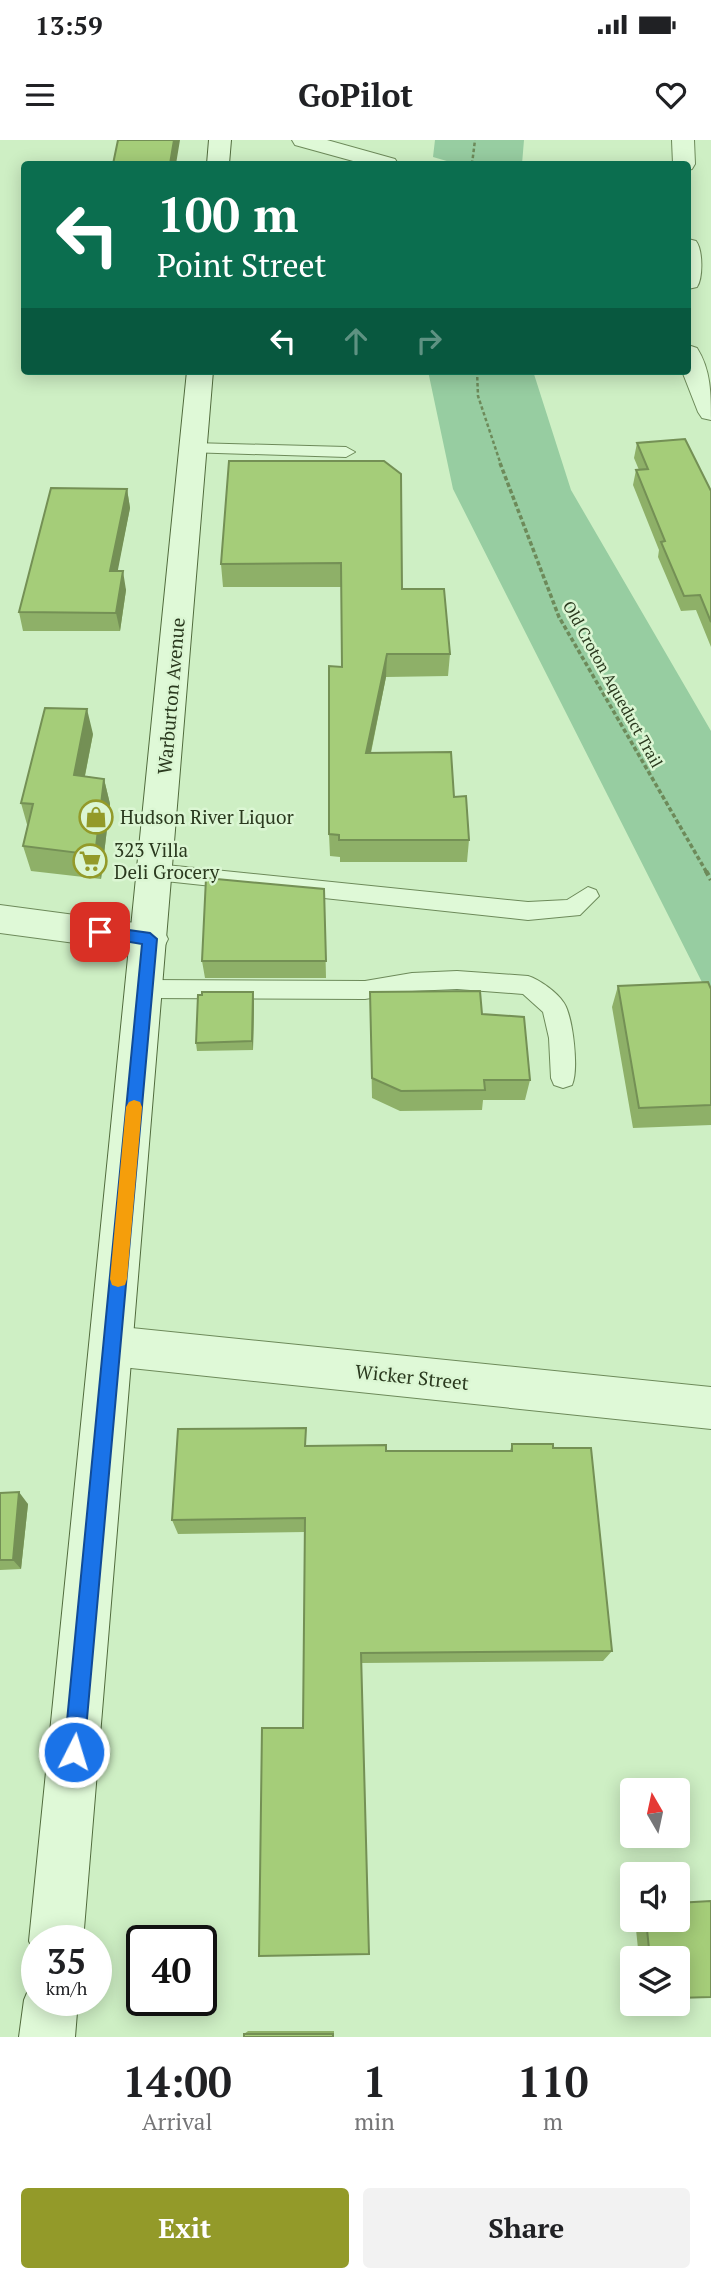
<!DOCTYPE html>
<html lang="en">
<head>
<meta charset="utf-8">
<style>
	body { margin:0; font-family:"PT Serif",serif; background:#f2f2f2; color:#202124; height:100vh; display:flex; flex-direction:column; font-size:26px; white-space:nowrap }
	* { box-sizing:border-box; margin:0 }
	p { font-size:23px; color:#757577 }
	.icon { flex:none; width:38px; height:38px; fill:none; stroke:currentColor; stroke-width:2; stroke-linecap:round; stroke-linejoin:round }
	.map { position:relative; height:1897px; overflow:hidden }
	.sheet { display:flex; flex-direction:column; background:#fff; flex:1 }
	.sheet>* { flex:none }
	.guide { position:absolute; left:21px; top:21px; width:670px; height:214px; border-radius:7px; box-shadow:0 4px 18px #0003; background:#0b6e4f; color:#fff; overflow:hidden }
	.needle { width:46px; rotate:351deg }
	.buttons { position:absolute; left:620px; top:1638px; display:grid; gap:14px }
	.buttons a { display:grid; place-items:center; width:70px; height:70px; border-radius:7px; background:#fff; box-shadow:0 4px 18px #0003; font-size:35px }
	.speed { position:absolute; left:21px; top:1785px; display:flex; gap:14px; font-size:35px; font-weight:700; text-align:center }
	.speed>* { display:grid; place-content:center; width:91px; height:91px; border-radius:50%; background:#fff; box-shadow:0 4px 18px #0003; line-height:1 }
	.speed small { font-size:18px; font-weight:400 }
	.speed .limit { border:4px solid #111; border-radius:10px; background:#fff; color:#111 }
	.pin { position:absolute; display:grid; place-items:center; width:60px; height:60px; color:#fff; margin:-30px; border-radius:14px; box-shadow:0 4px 10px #0006 }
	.me { position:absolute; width:77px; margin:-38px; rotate:5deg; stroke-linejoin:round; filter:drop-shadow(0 0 5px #0008) }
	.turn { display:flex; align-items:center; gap:24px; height:147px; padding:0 21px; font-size:32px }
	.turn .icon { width:91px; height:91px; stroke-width:2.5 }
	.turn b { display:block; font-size:49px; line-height:60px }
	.lanes { display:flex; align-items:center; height:66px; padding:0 21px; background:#0003; justify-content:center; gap:35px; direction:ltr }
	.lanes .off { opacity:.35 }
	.eta { display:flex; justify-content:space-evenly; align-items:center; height:119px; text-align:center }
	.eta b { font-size:42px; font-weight:700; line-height:49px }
	.primary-button { display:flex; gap:14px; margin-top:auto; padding:14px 21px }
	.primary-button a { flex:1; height:80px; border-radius:7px; background:#939a29; color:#fff; font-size:28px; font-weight:700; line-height:80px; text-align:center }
	.primary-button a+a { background:#f2f2f2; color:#202124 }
	.status { display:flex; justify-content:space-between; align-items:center; height:49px; padding:0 35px; background:#fff; direction:ltr }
	.status svg { height:19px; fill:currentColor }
	header { display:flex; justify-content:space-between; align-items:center; height:91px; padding:0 21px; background:#fff; font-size:32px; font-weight:700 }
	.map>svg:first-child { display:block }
	.green { fill:#97cda1 }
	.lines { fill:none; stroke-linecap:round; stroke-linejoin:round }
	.lane-casing { stroke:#6d8a5a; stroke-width:2 }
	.street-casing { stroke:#6d8a5a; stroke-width:2 }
	.secondary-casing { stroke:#516b3d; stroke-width:2 }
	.path-far2 { stroke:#6d8a5a; stroke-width:2.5; stroke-dasharray:3.5 2.5; stroke-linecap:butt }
	.path-far1 { stroke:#6d8a5a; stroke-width:3.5; stroke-dasharray:4.5 2.5; stroke-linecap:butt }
	.path { stroke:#6d8a5a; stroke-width:4.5; stroke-dasharray:5 3.5; stroke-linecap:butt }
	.lane { fill:#dff9d7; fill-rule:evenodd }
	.street { fill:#dff9d7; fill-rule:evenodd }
	.secondary { fill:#dff9d7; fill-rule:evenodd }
	.wall { fill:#8eb068 }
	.shaded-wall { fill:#749055 }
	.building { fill:#a5cd79; stroke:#749055; stroke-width:2 }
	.route { fill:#1a73e8; stroke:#114b97; stroke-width:2 }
	.slow { fill:#f59e0b }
	.labels { text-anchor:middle; stroke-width:5; stroke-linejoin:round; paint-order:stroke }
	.far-street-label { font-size:16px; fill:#2a391e; stroke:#dbf6d3 }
	.street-label { font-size:19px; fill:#2a391e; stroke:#dbf6d3 }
	.poi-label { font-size:19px; fill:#2a391e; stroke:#dbf6d3; text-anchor:start }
</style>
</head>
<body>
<div class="status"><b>13:59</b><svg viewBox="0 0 49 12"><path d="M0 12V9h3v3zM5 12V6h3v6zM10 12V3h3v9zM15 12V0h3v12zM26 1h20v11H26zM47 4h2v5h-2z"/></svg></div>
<header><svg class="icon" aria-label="menu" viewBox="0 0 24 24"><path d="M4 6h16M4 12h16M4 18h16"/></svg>GoPilot<svg class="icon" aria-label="heart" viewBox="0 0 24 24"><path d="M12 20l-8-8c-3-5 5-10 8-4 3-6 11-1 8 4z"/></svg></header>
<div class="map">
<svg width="711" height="1897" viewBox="0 0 711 1897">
	<rect width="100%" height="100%" fill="#ceefc4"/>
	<!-- green -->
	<path class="green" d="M435 0H524L522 24H457L433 17Z
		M428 231H533L571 350 711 591V860L453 349Z"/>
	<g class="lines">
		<defs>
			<path id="lane" d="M193 303 346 307 355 312 346 317 187 312 184 308 187 304Z
				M156 724 528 762 567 760 588 747 596 750 599 756 580 775 528 780 156 740 148 738 145 732 148 726Z
				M457 831 528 836C540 840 557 852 564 863 573 877 579 930 572 945L563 948 554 945 551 938 549 898 543 872 523 854 457 849 412 851 365 859 145 858 137 856 133 849 137 842 145 840 365 841 412 833Z"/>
			<path id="street" d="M292 0H327L395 19 398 24H364L295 5Z
				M672 0H694L695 24 692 29 688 30V24H673Z
				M688 99 696 101C703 110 703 138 697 147L688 149Z
				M688 205 697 208C711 230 711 254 711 280L702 278 698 272 682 231H688Z
				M0 765 150 785 163 789 168 799 163 809 150 813 0 793Z
				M112 1186 711 1247V1289L112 1226 97 1220 90 1206 97 1192Z"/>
			<path id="secondary" d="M209 0H231L229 24H207Z
				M187 231H213L83 1801H37V1819L29 1801Z
				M37 1839V1860H78L75 1897H19L24 1860 32 1841Z"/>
		</defs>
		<!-- lane casing -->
		<use href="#lane" class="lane-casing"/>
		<!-- street casing -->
		<use href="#street" class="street-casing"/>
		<!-- secondary casing -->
		<use href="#secondary" class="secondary-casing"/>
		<!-- path-far2 -->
		<path class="path-far2" d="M472 24 475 0
			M477 231 478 256 501 325"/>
		<!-- path-far1 -->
		<path class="path-far1" d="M500 323 559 477 707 733"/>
		<!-- path -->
		<path class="path" d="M706 731 711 740"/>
		<!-- lane -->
		<use href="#lane" class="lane"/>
		<!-- street -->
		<use href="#street" class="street"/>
		<!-- secondary -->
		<use href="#secondary" class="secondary"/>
	</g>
	<!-- wall -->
	<path class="wall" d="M637 303 711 351V507L696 470 681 471 658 417 659 410 633 345 636 330H639L634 318Z
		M229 321 402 449 450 514 448 536 386 537 371 613 454 657 469 700 467 722H340V717L330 716 329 694 342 527 341 447H223L221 424Z
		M127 349 130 368 117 431 126 450 120 491H23L19 472Z
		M93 594 85 636 104 639 110 664 101 739 31 731 23 706 28 688 21 663Z
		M324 749 326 838H205L202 821Z
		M618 846 711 849V985L633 988 612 867Z
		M370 852 482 874 530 940 525 960H483L482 970 400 971 372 958Z
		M254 861 253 910 197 911 196 903Z
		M512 1304 553 1308 612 1511 603 1521 362 1523 303 1588 305 1392 178 1394 172 1380 386 1311H510Z
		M0 1353 28 1364 21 1429 0 1430Z
		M635 1780H677V1818H639Z
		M248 1891H334V1897L244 1894Z"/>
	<!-- shaded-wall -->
	<path class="shaded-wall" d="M174 0H180L176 24H170Z
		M127 349 130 368 114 450 110 431Z
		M123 431 126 450 120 491 116 473Z
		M387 514 386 537 366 635V613Z
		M87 569 93 594 80 660 74 635Z
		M104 639 110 664 101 739 95 715Z
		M253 852 254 861 253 910 252 901Z
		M19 1352 28 1364 21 1429 13 1420Z"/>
	<!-- building -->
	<path class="building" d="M118 0H174L170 24H113Z
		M685 299 711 351V482L700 455 684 456 661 402 665 401 636 330 648 329 637 303Z
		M229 321H384L401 334 402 449H444L450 514H387L366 613 451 612 454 657 466 656 469 700H339V695L329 694V526L342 527 341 423 221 424Z
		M51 348 127 349 110 431H123L116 473 19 472Z
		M45 568 87 569 74 635 104 639 95 715 23 706 33 664 21 663Z
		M206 738 324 749 326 821H202Z
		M708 842 711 849V965L639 968 618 846Z
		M480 851 482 874 524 877 530 940H484L485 950 401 951 372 938 370 852Z
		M202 852H253L252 901 196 903 198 855H202Z
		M306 1288 305 1306 386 1305V1311H512V1304H553V1308H591L612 1511 361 1513 369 1814 259 1816 262 1588H303L305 1378 172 1380 178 1289Z
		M19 1352 13 1420H0V1353Z
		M711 1761V1857L677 1858V1818H650L646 1780H677V1763Z
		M244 1894H333V1897H244Z"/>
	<!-- route -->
	<path class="route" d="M100 786 150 793 157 799 84 1612 81 1619 74 1622 67 1619 64 1612 142 804 95 796 93 792 95 788Z"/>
	<!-- slow -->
	<path class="slow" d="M134 960 140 962 142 967 127 1139 125 1145 118 1147 112 1145 110 1139 126 967 129 962Z"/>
	<!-- icons -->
	<defs>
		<symbol id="shop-ring" viewBox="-11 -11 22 22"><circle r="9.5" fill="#dbf6d3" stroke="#939a29" stroke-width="1.5"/><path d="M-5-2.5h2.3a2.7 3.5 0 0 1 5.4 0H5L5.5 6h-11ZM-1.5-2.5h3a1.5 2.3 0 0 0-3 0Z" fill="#939a29"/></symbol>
		<symbol id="supermarket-ring" viewBox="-11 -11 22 22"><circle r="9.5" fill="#dbf6d3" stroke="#939a29" stroke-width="1.5"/><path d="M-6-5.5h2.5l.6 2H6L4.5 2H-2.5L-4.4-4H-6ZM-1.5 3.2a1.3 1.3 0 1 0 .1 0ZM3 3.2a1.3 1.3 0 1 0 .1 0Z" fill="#939a29"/></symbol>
	</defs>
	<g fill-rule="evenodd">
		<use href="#shop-ring" x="77" y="658" width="38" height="38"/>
		<use href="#supermarket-ring" x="71" y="702" width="38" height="38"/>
	</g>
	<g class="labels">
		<!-- far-street labels -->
		<g class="far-street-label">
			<text transform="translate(613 544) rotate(61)" y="6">Old Croton Aqueduct Trail</text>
		</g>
		<!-- street labels -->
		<g class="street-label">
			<text transform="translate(171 556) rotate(-85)" y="7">Warburton Avenue</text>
			<text transform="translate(412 1237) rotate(6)" y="7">Wicker Street</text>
		</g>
		<!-- poi labels -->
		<g class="poi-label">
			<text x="120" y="684">Hudson River Liquor</text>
			<text x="114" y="717">323 Villa<tspan x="114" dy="22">Deli Grocery</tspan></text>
		</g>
	</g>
</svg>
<div class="buttons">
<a><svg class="needle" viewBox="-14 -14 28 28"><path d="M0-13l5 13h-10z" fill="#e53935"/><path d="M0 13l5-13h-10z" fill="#757577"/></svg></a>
<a><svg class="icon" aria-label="sound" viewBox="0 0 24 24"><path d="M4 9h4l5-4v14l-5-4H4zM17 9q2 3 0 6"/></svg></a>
<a><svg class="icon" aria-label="layers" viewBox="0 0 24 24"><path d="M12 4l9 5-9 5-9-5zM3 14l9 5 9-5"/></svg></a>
</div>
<div class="speed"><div>35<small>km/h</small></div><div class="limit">40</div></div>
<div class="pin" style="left:100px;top:792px;background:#d93025"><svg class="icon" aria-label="arrive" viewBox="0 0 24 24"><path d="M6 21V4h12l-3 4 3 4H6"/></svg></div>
<svg class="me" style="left:74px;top:1612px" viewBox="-20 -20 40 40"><circle r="17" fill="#1a73e8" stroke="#fff" stroke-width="3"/><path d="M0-11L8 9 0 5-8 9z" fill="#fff"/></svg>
<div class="guide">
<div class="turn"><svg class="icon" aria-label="left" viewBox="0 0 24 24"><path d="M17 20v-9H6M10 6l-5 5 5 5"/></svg><div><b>100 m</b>Point Street</div></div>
<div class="lanes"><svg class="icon" aria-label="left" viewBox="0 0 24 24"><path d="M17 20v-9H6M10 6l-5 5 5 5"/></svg><svg class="icon off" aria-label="ahead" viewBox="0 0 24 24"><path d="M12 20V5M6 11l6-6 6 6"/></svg><svg class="icon off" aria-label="right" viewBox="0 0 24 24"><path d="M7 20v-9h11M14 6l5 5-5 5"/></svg></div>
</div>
</div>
<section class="sheet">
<div class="eta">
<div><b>14:00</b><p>Arrival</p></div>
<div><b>1</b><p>min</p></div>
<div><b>110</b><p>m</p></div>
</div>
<div class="primary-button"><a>Exit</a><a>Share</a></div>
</section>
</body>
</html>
